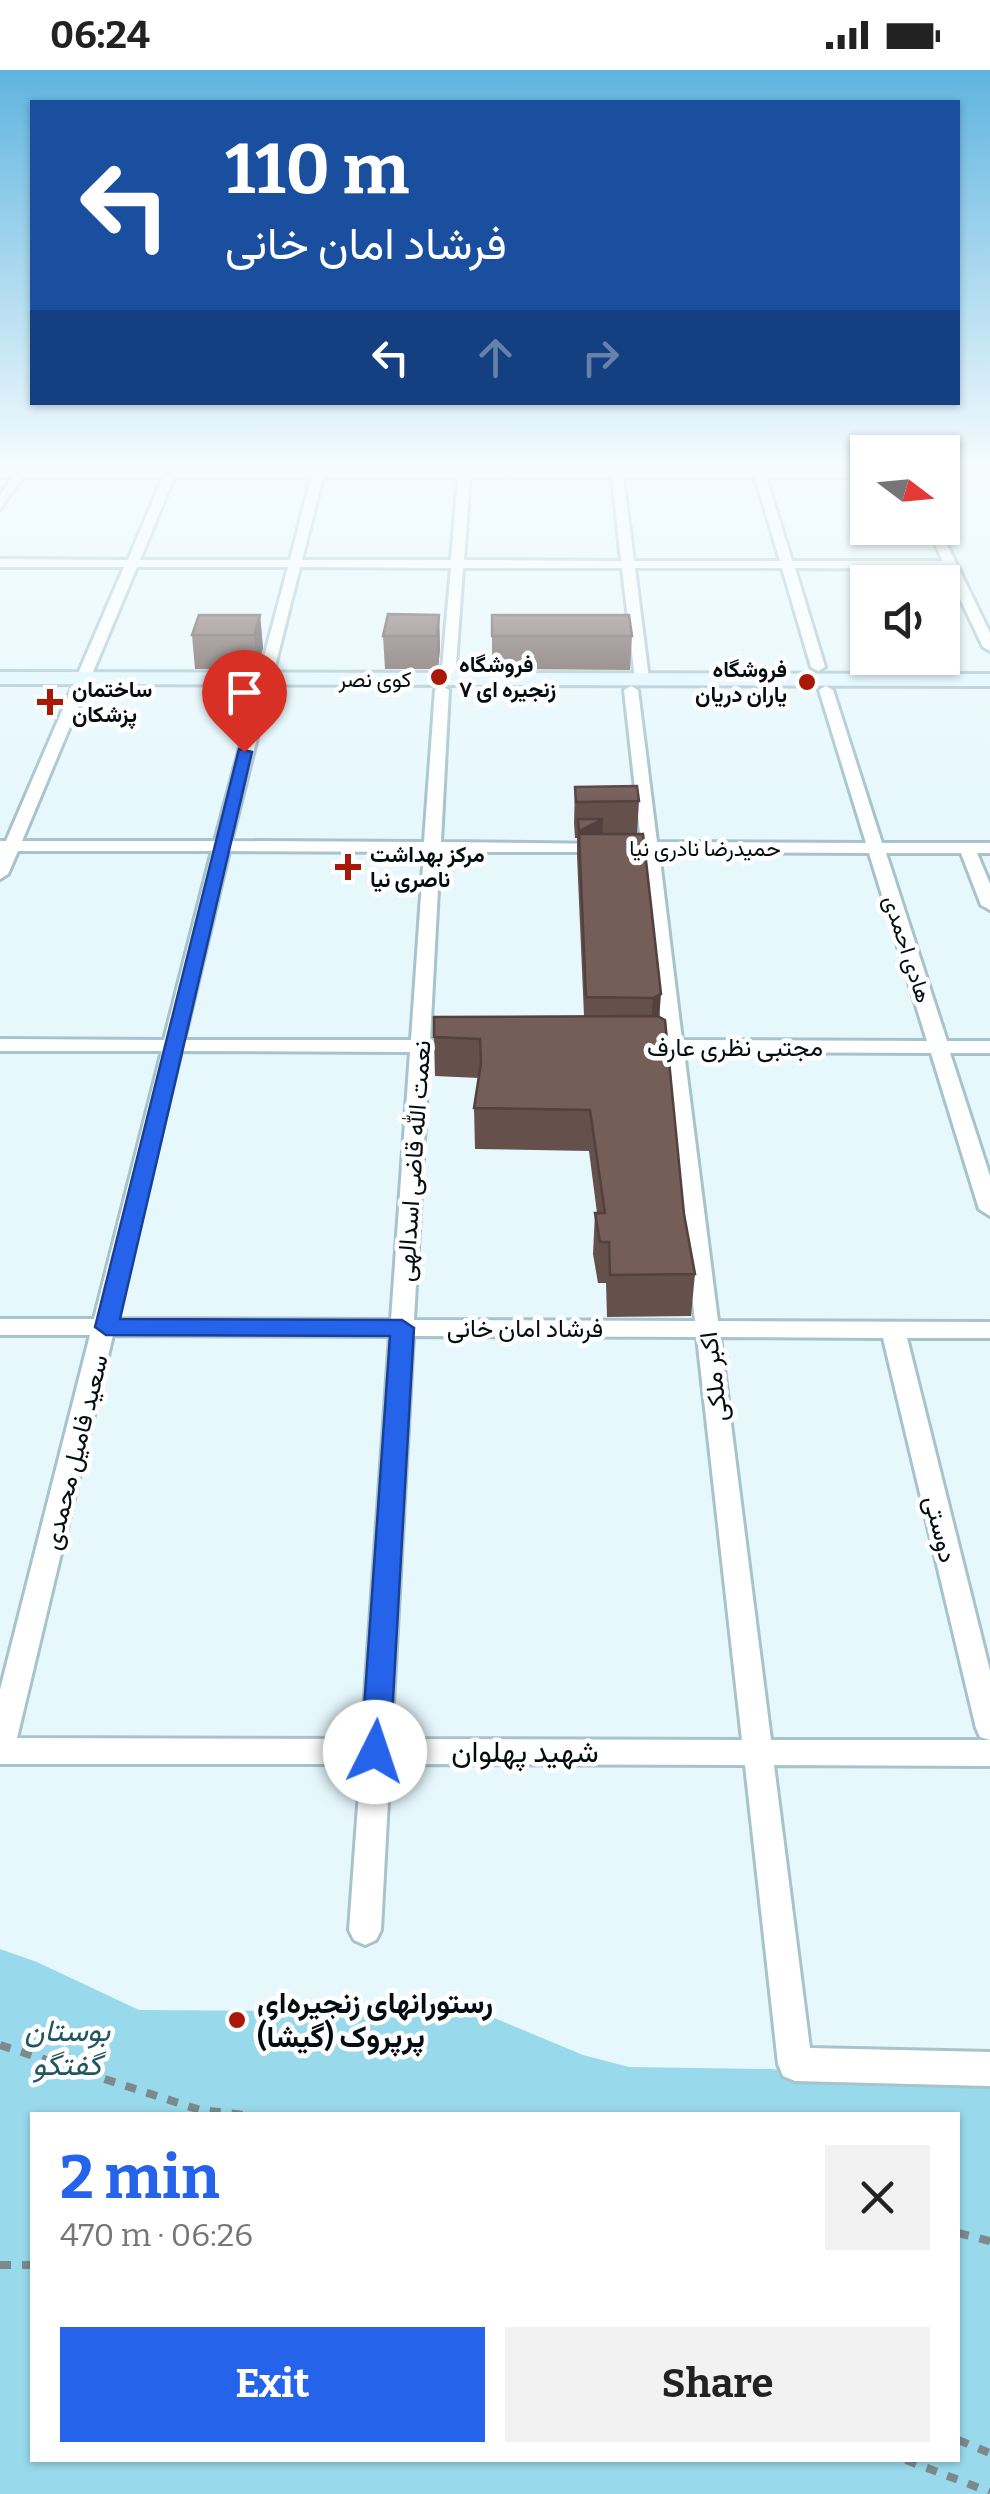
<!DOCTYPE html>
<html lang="en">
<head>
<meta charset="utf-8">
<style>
	body { margin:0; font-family:Bitter,Vazirmatn,serif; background:#f2f2f2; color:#222; height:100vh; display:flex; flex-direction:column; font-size:38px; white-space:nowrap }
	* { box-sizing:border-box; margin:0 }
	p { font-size:32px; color:#767676 }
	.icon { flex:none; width:55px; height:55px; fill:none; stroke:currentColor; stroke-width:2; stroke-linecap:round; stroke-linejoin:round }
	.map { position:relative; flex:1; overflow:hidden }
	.drawer { position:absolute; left:30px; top:2042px; width:930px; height:350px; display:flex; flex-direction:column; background:#fff; border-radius:0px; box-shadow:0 2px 8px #0004 }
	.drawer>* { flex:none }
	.guide { position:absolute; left:30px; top:30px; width:930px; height:305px; border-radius:0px; box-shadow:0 2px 8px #0004; background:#1a4fa0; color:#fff; overflow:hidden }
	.needle { width:65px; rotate:106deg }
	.buttons { position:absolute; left:850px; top:365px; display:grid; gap:20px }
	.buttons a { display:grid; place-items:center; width:110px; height:110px; border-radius:0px; background:#fff; box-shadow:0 2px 8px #0004; font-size:50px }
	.pin { position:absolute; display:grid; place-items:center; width:85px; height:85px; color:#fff; margin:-102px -42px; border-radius:50% 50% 50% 0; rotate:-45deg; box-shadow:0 0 10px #0007 }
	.pin .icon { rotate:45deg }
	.me { position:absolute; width:110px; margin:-55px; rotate:4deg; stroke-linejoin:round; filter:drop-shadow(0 0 8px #0008) }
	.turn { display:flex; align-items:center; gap:35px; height:210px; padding:0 30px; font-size:45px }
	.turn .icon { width:130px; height:130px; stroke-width:2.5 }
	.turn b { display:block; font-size:70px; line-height:85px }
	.lanes { display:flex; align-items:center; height:95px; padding:0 30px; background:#0003; justify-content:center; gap:50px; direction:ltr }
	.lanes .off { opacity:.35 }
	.round { display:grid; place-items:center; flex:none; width:105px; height:105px; border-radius:0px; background:#f2f2f2 }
	.headline { display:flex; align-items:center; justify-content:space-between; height:170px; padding:0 30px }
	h1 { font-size:60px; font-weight:700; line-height:75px; color:#2563eb }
	.cta { display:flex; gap:20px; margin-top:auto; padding:20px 30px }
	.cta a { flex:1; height:115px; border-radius:0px; background:#2563eb; color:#fff; font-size:40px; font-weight:700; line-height:115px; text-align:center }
	.cta a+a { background:#f2f2f2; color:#222 }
	.status { display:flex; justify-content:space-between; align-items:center; height:70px; padding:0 50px; background:#fff; direction:ltr }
	.status svg { height:28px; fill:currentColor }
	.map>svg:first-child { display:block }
	.green { fill:#98daec; fill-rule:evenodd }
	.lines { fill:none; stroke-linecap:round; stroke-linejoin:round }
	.minor-casing { stroke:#a7c3cb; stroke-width:6 }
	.secondary-casing { stroke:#a7c3cb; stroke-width:6 }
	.path { stroke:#7c8a8e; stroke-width:8; stroke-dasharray:11 11; stroke-linecap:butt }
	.minor { fill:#fff; fill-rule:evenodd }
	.secondary { fill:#e0f7fe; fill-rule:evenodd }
	.wall { fill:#65504c }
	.shaded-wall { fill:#52413e }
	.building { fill:#755d58; stroke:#52413e; stroke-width:2.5 }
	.route { fill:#2563eb; stroke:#184099; stroke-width:2.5 }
	.poi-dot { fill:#a91809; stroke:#fff; stroke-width:4 }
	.labels { text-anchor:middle; stroke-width:9; stroke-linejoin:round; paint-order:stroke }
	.far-poi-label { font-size:22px; font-weight:bold; fill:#040e10; stroke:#fff; text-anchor:start }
	.far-street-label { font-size:22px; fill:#040e10; stroke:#fff }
	.street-label { font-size:25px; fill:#040e10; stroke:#fff }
	.near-street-label { font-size:30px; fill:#040e10; stroke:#fff }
	.near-poi-label { font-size:30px; font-weight:bold; fill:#040e10; stroke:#fff; text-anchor:start }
	.near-park-label { font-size:30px; font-style:italic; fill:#215561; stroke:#fff }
</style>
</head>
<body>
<div class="status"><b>06:24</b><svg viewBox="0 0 49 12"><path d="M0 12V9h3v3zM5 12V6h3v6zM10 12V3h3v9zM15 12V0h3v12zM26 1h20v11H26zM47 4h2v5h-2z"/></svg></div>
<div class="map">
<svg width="990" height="2424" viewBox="0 0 990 2424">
	<rect width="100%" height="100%" fill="#e7f8fd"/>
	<!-- green -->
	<path class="green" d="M0 1879 37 1892 139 1940 480 1942 583 1985 629 1997 771 1999 990 2019V2424H0ZM32 2045H958V2390H32Z"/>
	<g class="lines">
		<defs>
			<path id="minor" d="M19 395H30L27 401H166L168 395H180L177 401H313L314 395H326L324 401H459V395H471L470 401H611L610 395H622V401H753L751 395H763L764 401H868V407H766L792 491H943L927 458H939L990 563V581L983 577 946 499 795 498 825 597 818 601 811 597 782 498H635L649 609 642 613 635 609 622 498H463L455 609 448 613 441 609 451 498 300 497 231 771 424 772 435 620 442 616 449 620 441 772 612 774V780L606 782H440L430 970 441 976 429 982 414 1250 695 1251 665 982 651 980 648 976 663 970 642 782 630 777 641 772 624 620 631 616 638 620 657 772 866 773 819 620 826 616 833 620 882 773H990V783H977L990 814V840L981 835 961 783H886L947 971H990V983H950L990 1106V1146L979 1139 931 983 684 982 718 1251 990 1252V1268H907L990 1601V1670L980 1667 976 1658 883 1268 720 1267 771 1670H990V1696L774 1695 810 1978 990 1982V2016L795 2011 783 2006 778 1994 745 1695 390 1694 381 1860 376 1870 365 1875 354 1870 349 1860 361 1694H0V1620L90 1265H0V1249H94L162 981H0V969L164 970 212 781H18L8 804 0 809V771H6L124 497H0V489L128 490 163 407H23L0 439V426L12 407H0V401H16ZM174 407H311L290 490H140ZM323 407H458L451 490H302ZM470 407H612L621 491 464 490ZM623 407H755L780 491H634ZM137 497H288L215 771H22ZM229 781 424 782 411 970H184ZM659 782 869 783 927 971 682 970ZM181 981 410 982 391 1250 117 1249ZM113 1265 390 1266 362 1669 17 1668ZM413 1266 697 1267 742 1670 391 1669Z"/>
			<path id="secondary" d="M0 602 990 604V616L0 614Z"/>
		</defs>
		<!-- minor casing -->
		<use href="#minor" class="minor-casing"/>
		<!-- secondary casing -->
		<use href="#secondary" class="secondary-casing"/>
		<!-- path -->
		<path class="path" d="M0 1975 200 2040 245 2045
			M958 2163 990 2171
			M0 2195H32
			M958 2370 990 2383
			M906 2390 990 2422"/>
		<!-- minor -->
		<use href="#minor" class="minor"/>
		<!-- secondary -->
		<use href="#secondary" class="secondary"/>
	</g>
	<!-- wall -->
	<path class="wall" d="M710 395H748V397H711Z
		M260 545 263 578 257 599H195L192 565Z
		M439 545 440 578 438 599H385L383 566Z
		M492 545 632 566 630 600 492 599Z
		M575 717 639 731 637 764 684 1144 695 1204 691 1246 607 1247 606 1213H598L593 1184 595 1143H597L589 1081 475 1079 474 1038 479 1008 435 1006 434 967 584 946 577 786V768H575L574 753Z"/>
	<!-- shaded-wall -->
	<path class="shaded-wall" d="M260 545 263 578 257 599 254 565Z
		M439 545 440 578 438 599 437 566Z
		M603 749 602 786 579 764 578 798 579 761Z
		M661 924 658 963 650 967 653 928Z"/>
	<!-- building -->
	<path class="building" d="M388 544 439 545 437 566H383Z
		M199 545H260L254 565H192Z
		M492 545H629L632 566H492Z
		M637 716 639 731 576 732 575 717Z
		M578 749H603L579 761Z
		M579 764H643L661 924 653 928 586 927Z
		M657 946 665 950 684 1144 695 1204 610 1205 609 1172H600L595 1143H605L590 1040 474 1038 481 993 480 969 434 967V947Z"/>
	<!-- sky -->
	<linearGradient id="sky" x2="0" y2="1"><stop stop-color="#5fb4df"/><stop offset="0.54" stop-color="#f4fcfe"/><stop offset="1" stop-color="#f4fcfe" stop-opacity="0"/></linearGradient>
	<rect width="990" height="734" fill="url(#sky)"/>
	<!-- route -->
	<path class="route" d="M239 679 252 682 120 1249 402 1250 414 1258 390 1682 386 1691 375 1694 365 1691 361 1682 390 1266 106 1265 95 1257Z"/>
	<!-- markers -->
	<g class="poi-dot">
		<circle cx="439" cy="607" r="10"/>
		<circle cx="807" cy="612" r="10"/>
		<path d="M45 617h10v10h10v10h-10v10h-10v-10h-10v-10h10z"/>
		<path d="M343 782h10v10h10v10h-10v10h-10v-10h-10v-10h10z"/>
		<circle cx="237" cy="1950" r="10"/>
	</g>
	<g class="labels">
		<!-- far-poi labels -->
		<g class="far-poi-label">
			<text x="459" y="602">فروشگاه<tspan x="459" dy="25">زنجیره ای ۷</tspan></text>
			<text x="787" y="607" text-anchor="end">فروشگاه<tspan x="787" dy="25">یاران دریان</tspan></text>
			<text x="72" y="627">ساختمان<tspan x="72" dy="25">پزشکان</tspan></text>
			<text x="370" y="792">مرکز بهداشت<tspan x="370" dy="25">ناصری نیا</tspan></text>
		</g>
		<!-- far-street labels -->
		<g class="far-street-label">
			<text x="375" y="617">کوی نصر</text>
			<text x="705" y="786">حمیدرضا نادری نیا</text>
			<text transform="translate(908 879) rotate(72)" y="8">هادی احمدی</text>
		</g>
		<!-- street labels -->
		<g class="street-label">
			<text x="735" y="986">مجتبی نظری عارف</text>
			<text transform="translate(413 1091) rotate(-86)" y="9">نعمت الله قاضی اسدالهی</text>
			<text x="525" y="1267">فرشاد امان خانی</text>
			<text transform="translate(713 1307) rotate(-97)" y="9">اکبر ملکی</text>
			<text transform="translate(75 1382) rotate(-76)" y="9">سعید فامیل محمدی</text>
			<text transform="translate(941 1459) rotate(76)" y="9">دوستی</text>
		</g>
		<!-- near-street labels -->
		<g class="near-street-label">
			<text x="525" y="1692">شهید پهلوان</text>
		</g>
		<!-- near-poi labels -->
		<g class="near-poi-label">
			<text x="257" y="1943">رستورانهای زنجیره‌ای<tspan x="257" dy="34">پرپروک (گیشا)</tspan></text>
		</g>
		<!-- near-park labels -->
		<g class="near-park-label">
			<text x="67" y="1971">بوستان<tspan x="67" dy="34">گفتگو</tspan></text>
		</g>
	</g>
</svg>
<div class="buttons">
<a><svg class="needle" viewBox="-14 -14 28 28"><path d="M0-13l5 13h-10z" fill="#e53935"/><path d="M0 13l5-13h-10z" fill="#767676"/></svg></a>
<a><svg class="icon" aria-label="sound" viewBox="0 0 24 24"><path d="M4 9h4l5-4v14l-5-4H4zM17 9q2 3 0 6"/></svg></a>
</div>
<div class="pin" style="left:244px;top:682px;background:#d93025"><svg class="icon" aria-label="arrive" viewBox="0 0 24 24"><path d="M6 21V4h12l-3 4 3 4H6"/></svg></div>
<svg class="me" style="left:375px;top:1682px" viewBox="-20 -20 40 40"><circle r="19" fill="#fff"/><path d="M0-13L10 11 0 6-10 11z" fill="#2563eb"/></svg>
<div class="guide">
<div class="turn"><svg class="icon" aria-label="left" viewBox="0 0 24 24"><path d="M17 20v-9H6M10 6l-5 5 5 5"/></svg><div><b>110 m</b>فرشاد امان خانی</div></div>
<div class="lanes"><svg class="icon" aria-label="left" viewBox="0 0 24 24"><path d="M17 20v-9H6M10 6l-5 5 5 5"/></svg><svg class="icon off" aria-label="ahead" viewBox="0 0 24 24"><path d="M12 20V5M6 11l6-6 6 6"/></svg><svg class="icon off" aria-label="right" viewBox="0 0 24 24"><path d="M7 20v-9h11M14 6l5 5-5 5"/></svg></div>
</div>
<section class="drawer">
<div class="headline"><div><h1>2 min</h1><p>470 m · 06:26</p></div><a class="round"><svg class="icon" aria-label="close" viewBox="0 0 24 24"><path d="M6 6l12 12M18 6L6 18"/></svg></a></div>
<div class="cta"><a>Exit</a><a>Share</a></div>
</section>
</div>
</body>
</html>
